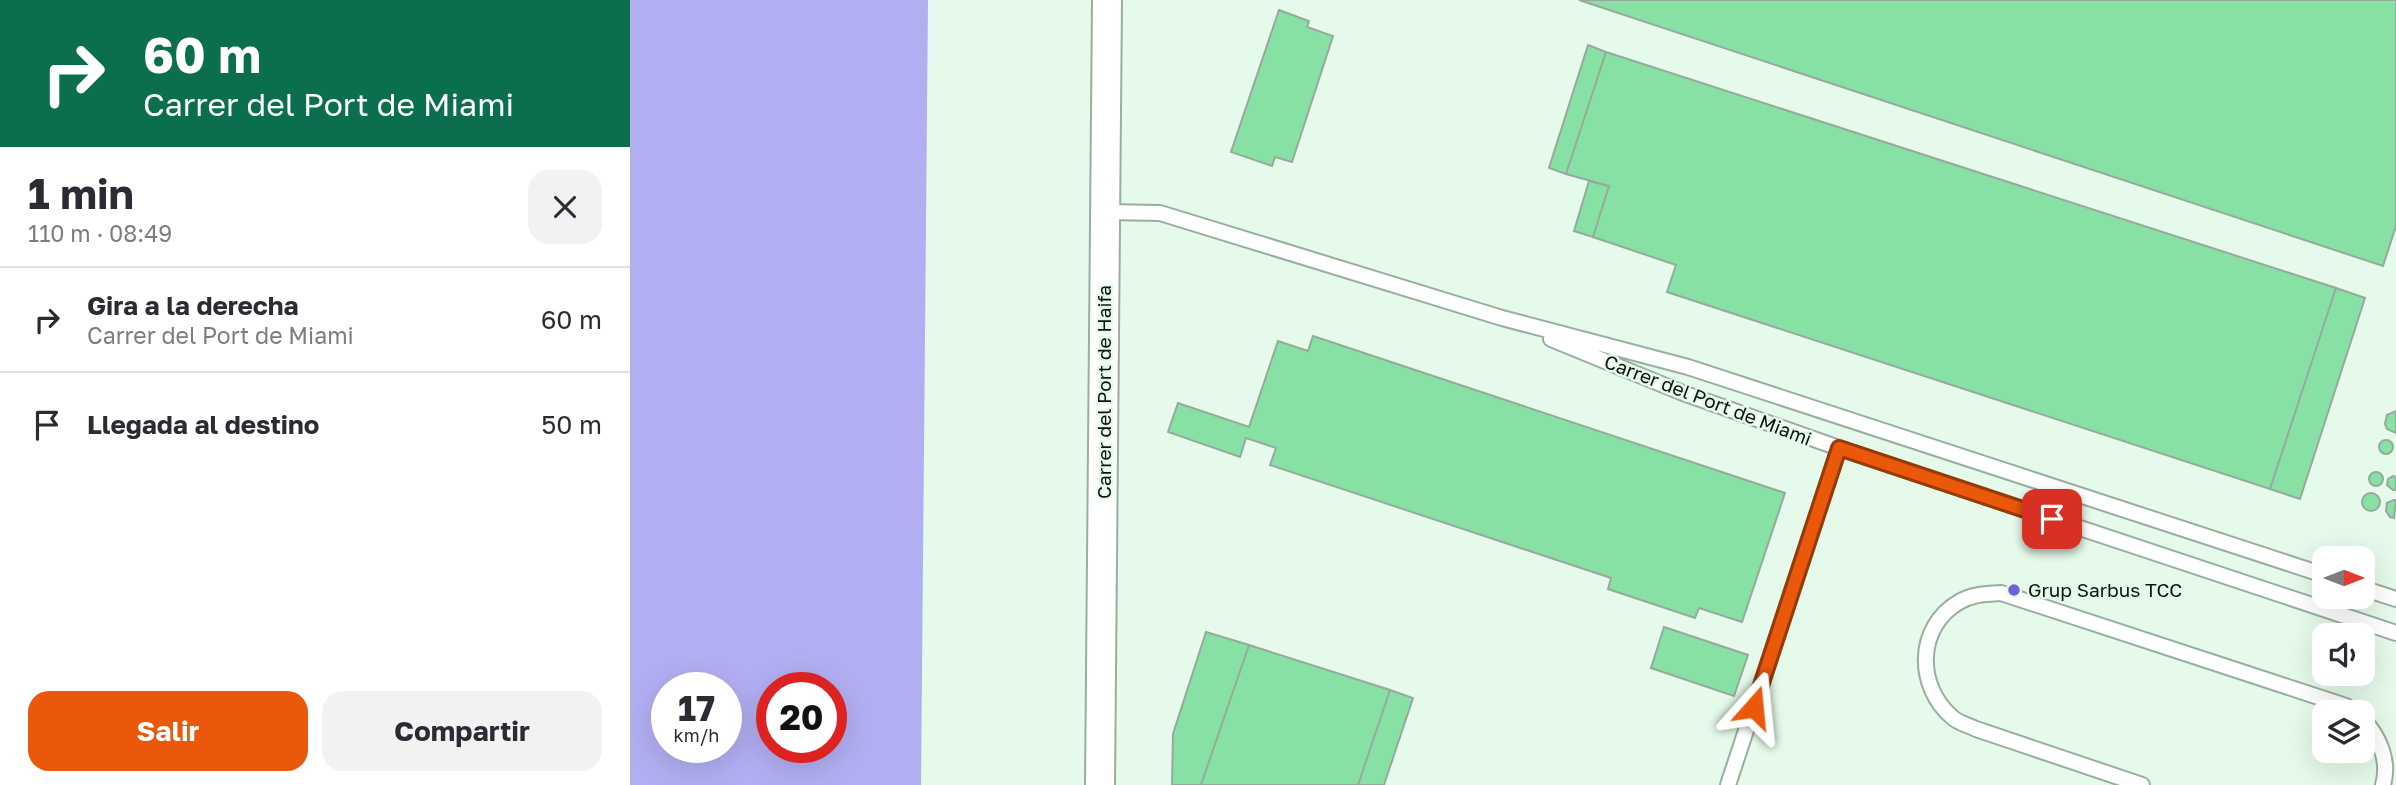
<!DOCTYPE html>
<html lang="es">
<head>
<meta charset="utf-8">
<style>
	body { margin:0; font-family:"Golos Text",sans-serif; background:#f2f2f3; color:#2b2b33; height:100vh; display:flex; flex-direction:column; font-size:26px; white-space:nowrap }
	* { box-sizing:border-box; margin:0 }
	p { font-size:23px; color:#7c7c81 }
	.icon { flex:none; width:38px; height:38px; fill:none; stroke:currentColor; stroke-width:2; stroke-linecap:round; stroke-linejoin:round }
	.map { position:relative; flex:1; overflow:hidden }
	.sheet { display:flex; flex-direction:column; background:#fff; width:630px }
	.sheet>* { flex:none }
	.top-card { background:#0b6e4f; color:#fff; overflow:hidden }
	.needle { width:46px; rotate:90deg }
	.fabs { position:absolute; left:1682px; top:546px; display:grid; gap:14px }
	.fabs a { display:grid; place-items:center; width:63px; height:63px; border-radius:14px; background:#fff; box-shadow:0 7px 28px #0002; font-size:35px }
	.speed { position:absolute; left:21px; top:672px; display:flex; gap:14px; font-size:35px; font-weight:700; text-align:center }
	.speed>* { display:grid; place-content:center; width:91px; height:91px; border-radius:50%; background:#fff; box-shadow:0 7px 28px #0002; line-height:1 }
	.speed small { font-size:18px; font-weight:400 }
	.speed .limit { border:10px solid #d22; background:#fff; color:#111 }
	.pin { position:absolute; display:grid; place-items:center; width:60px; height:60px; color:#fff; margin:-30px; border-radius:14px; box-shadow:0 4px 10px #0006 }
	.me { position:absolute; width:77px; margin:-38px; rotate:18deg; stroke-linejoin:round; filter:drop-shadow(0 0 5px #0008) }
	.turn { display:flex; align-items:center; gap:24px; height:147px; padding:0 28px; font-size:32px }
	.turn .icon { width:91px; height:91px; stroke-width:2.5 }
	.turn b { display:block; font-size:49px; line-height:60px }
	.round { display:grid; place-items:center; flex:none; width:74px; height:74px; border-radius:21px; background:#f2f2f3 }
	.overview { display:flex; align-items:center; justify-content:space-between; height:119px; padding:0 28px }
	h1 { font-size:42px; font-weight:700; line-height:52px }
	.action { display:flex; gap:14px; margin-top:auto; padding:14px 28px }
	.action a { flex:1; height:80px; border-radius:21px; background:#ea580c; color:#fff; font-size:28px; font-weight:700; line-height:80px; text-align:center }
	.action a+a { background:#f2f2f3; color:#2b2b33 }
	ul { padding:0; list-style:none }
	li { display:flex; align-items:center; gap:21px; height:105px; padding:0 28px; border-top:2px solid #e1e1e2 }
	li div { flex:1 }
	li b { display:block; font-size:26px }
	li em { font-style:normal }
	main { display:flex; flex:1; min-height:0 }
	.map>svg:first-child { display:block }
	.water { fill:#b1aef2; fill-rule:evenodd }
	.building { fill:#88e1a4; stroke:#96aa9b; stroke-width:2 }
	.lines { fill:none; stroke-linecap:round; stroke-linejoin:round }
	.service-casing { stroke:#9aae9f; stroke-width:18 }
	.minor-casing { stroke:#9aae9f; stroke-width:32 }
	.service { stroke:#fff; stroke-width:14 }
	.minor { stroke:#fff; stroke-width:28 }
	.route-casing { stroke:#983908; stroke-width:18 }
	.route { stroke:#ea580c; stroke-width:12 }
	.poi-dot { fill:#7261db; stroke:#e5faea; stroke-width:2.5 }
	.labels { text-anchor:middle; stroke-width:5; stroke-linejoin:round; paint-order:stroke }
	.street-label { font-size:19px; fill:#0c130e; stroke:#e5faea }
	.poi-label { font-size:19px; fill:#0c130e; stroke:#e5faea; text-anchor:start }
</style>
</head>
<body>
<main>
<section class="sheet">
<div class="top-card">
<div class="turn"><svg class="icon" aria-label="right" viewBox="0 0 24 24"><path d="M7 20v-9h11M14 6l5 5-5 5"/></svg><div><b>60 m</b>Carrer del Port de Miami</div></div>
</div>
<div class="overview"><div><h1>1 min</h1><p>110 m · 08:49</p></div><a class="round"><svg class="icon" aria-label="close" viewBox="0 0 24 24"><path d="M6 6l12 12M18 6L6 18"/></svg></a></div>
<ul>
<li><svg class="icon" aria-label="right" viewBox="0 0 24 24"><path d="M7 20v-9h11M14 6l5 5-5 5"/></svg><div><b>Gira a la derecha</b><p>Carrer del Port de Miami</p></div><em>60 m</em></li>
<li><svg class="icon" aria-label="arrive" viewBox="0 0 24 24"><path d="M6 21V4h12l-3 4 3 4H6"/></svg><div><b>Llegada al destino</b></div><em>50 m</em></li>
</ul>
<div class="action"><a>Salir</a><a>Compartir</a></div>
</section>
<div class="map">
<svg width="1766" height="785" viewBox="0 0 1766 785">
	<rect width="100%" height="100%" fill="#e5faea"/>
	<!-- water -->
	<path class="water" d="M0 0H298L291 785H0ZM37 688H96V747H37ZM142 688H201V747H142Z"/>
	<!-- building -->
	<path class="building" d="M949 0H1766V226L1753 266Z
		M649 10 679 21 677 27 703 36 662 162 645 157 642 166 601 152Z
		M958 45 976 52 936 174 919 168Z
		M976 52 1706 288 1640 489 1037 292 1046 265 963 237 979 186 936 174Z
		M959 181 979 186 963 237 944 231Z
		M1706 288 1735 298 1670 499 1640 489Z
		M683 336 1155 493 1112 622 1069 608 1065 618 978 589 981 578 640 465 646 448 616 438 610 457 538 432 548 403 619 427 648 341 678 351Z
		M1766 411V433L1757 429 1755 424 1757 415Z
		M1749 447a7 7 0 1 1 14 0a7 7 0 1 1-14 0Z
		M1739 479a7 7 0 1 1 14 0a7 7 0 1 1-14 0Z
		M1763 476 1766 477V490H1763L1757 485 1758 479Z
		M1732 502a9 9 0 1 1 18 0a9 9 0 1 1-18 0Z
		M1764 500H1766L1764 518 1760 517 1756 511 1757 503Z
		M1034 627 1118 655 1104 696 1021 668Z
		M576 632 619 645 571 785H542L543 734Z
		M619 645 760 690 728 785H571Z
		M760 690 783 698 754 785H728Z"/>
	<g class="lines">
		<defs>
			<path id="service" d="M475 212 530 213 872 318 1058 367 1694 575
				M921 339 1053 393 1209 448 1766 633
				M1732 588 1766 599
				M1732 718C1749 736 1760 760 1753 785
				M1098 785 1209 448
				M1512 785 1346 729C1338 725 1328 723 1322 717 1286 686 1286 627 1329 602 1342 594 1356 594 1371 593L1716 706 1724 712"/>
			<path id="minor" d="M470 785 477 0"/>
		</defs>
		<!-- service casing -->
		<use href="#service" class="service-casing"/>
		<!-- minor casing -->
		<use href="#minor" class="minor-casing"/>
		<!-- service -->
		<use href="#service" class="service"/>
		<!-- minor -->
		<use href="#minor" class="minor"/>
	</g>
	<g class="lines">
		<defs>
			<path id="route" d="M1124 707 1209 448 1422 519"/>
		</defs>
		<!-- route casing -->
		<use href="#route" class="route-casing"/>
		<!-- route -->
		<use href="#route" class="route"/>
	</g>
	<!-- markers -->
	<circle class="poi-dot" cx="1384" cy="590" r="7"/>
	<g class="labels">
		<!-- street labels -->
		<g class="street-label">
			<text transform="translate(474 392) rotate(-90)" y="7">Carrer del Port de Haifa</text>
			<text transform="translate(1078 400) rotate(21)" y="7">Carrer del Port de Miami</text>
		</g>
		<!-- poi labels -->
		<g class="poi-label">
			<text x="1398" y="597">Grup Sarbus TCC</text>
		</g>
	</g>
</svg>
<div class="fabs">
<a><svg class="needle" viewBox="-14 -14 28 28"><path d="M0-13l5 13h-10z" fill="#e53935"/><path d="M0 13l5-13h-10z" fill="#7c7c81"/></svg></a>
<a><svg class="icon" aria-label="sound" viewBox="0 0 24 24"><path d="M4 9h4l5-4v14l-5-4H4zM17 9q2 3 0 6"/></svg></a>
<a><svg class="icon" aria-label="layers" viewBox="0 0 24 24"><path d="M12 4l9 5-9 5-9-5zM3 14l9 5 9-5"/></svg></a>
</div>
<div class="speed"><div>17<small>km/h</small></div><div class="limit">20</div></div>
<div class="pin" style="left:1422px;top:519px;background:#d93025"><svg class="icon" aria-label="arrive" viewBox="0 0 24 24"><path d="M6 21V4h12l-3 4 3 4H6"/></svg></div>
<svg class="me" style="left:1124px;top:707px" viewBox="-20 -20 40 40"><path d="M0-17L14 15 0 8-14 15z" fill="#ea580c" stroke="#fff" stroke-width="4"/></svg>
</div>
</main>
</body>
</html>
